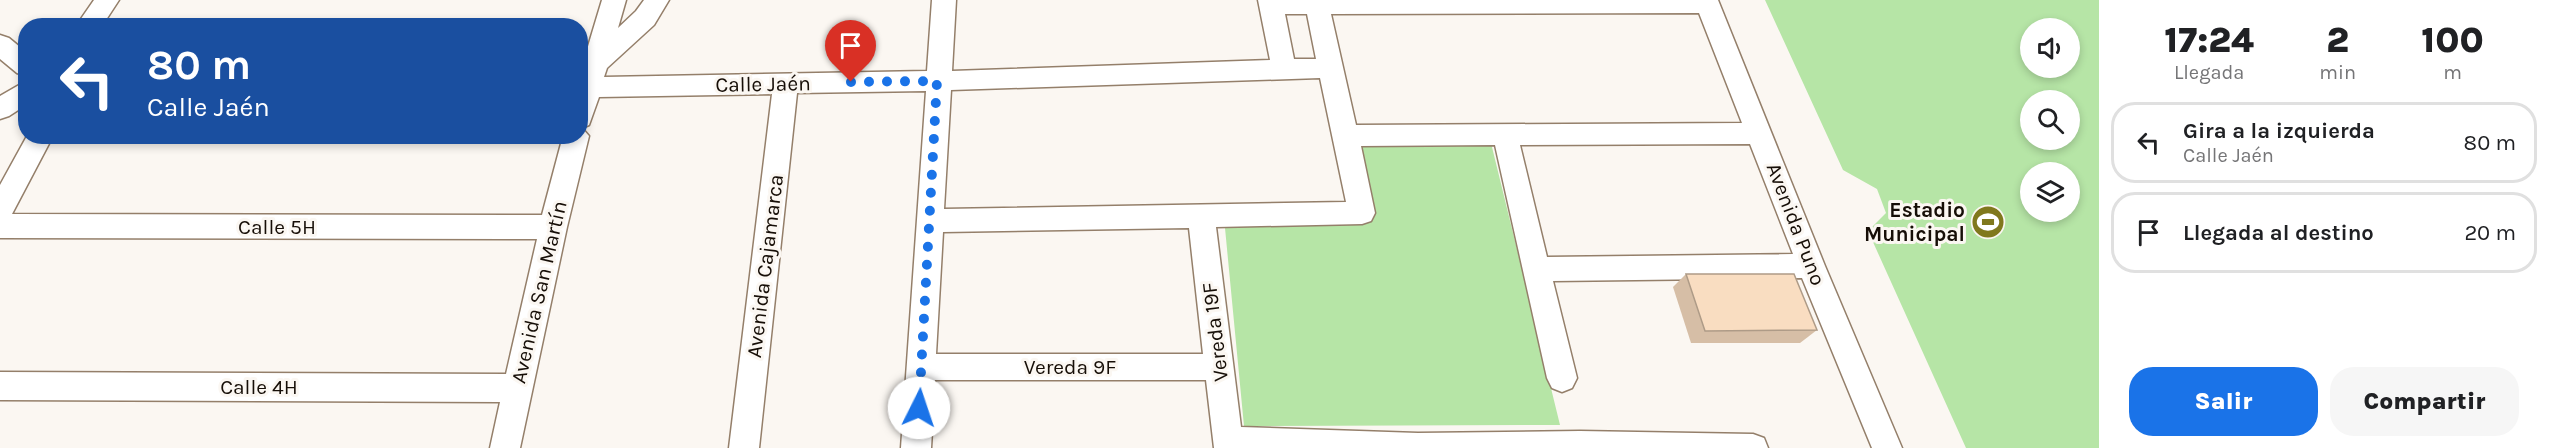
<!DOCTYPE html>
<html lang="es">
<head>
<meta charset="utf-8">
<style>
	body { margin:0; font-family:Karla,sans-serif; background:#f6f6f6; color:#202124; height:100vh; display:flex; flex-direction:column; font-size:22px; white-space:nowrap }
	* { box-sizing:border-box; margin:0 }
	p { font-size:20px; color:#757577 }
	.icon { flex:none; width:33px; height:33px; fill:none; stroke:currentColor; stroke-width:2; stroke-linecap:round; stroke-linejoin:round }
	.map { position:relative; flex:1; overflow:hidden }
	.panel { display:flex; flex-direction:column; background:#fff; width:450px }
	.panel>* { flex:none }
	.guide { position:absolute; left:18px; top:18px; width:570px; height:126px; border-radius:24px; box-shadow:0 3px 9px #0003; background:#1a4fa0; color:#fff; overflow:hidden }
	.controls { position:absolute; left:2020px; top:18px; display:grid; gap:12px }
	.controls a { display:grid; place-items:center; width:60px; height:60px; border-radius:50%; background:#fff; box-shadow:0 3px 9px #0003; font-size:30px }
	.pin { position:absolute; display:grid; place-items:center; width:51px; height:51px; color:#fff; margin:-62px -26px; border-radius:50% 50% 50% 0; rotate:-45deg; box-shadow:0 0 6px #0007 }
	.pin .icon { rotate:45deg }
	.me { position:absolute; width:66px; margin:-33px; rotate:4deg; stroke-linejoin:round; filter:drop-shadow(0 0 4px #0008) }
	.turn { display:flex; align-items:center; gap:21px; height:126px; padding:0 30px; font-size:27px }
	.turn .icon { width:78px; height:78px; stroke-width:2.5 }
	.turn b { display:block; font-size:42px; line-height:51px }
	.eta { display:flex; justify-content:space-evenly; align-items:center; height:102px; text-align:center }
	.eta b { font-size:36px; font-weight:800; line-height:42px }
	.button { display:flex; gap:12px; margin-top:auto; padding:12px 30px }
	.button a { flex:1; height:69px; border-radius:24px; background:#1a73e8; color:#fff; font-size:24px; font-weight:800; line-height:69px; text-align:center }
	.button a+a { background:#f6f6f6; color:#202124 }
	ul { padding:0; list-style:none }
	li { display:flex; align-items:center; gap:18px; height:81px; margin:0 12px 9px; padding:0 18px; border:3px solid #e0e0e0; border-radius:24px }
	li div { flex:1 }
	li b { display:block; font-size:22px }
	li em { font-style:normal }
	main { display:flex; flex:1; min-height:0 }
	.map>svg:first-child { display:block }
	.green { fill:#b6e5a6; fill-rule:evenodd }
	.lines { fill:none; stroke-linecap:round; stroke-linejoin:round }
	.street-casing { stroke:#947f6a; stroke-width:3 }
	.street { fill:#fff; fill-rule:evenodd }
	.wall { fill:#d6bea6 }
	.building { fill:#f9ddc1; stroke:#ae9b87; stroke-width:1.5 }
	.route { stroke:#1a73e8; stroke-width:10; stroke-dasharray:0 18 }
	.labels { text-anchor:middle; stroke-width:6; stroke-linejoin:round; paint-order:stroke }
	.street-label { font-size:21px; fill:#160e07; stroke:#fbf7f2 }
	.poi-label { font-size:21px; font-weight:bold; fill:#160e07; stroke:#fbf7f2; text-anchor:end }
</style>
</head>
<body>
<main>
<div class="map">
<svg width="2099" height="448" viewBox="0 0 2099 448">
	<rect width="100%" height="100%" fill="#fbf7f2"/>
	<!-- green -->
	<path class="green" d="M1765 0H2099V448H1966L1868 231 1886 213 1877 189 1843 170ZM2070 28V68H2031V28ZM2031 100H2070V140H2031ZM2031 172H2070V212H2031Z
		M1358 143H1491L1560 425 1244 426 1225 228 1366 221Z"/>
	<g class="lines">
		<defs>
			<path id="street" d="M94 0H119L102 26H76Z
				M602 0H626L618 28 636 11 644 0H669L654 25 607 68 604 77 927 71 932 0H956L952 71 1270 60 1258 0H1718L1825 266 1902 448H1872L1802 278 1553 281 1577 378 1572 388 1562 392 1552 388 1547 378 1495 145 1361 146 1375 213 1371 221 1362 224 1216 227 1241 427 1418 433 1580 431 1753 434 1764 438 1768 448H1214L1206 380H935L931 448H901L926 91 797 93 759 448H729L772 94 599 97 589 125 582 128 589 136 567 227 520 448H490L500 402 0 400V372L506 374 537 239 0 238V185L27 136H53L12 214 542 215 563 136H580V73ZM1699 13 1742 123 1356 125 1331 14ZM1285 14H1307L1316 59H1294ZM1320 78 1346 202 944 209 951 90ZM1750 144 1793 254 1547 257 1520 145ZM1189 228 1203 354H936L943 232Z
				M0 35 9 38 26 52V76L17 73 0 59Z
				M26 81V105L9 116 0 119V96Z"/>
		</defs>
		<!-- street casing -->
		<use href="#street" class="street-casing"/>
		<!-- street -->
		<use href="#street" class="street"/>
	</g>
	<!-- wall -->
	<path class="wall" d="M1686 274 1817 330 1800 343H1691L1673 287Z"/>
	<!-- building -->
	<path class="building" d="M1686 274H1794L1817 330 1705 331Z"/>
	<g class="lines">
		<!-- route -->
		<path class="route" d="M851 82 937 81 919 408"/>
	</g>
	<!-- icons -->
	<defs>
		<symbol id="stadium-disc" viewBox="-11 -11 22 22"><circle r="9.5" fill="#80781d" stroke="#fbf7f2"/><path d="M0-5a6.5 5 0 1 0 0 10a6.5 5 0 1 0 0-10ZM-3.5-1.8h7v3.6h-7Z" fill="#fff"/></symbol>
	</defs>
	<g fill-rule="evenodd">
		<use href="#stadium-disc" x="1969" y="203" width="38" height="38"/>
	</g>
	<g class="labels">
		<!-- street labels -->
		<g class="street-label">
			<text transform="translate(763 84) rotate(-1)" y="7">Calle Jaén</text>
			<text transform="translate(1796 224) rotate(69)" y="7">Avenida Puno</text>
			<text x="277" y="234">Calle 5H</text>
			<text transform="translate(765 266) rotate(-83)" y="7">Avenida Cajamarca</text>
			<text transform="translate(539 292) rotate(-77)" y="7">Avenida San Martín</text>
			<text transform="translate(1215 332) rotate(-97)" y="7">Vereda 19F</text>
			<text x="1070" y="374">Vereda 9F</text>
			<text x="259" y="394">Calle 4H</text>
		</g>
		<!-- poi labels -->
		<g class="poi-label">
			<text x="1965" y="217">Estadio<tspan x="1965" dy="24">Municipal</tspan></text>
		</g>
	</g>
</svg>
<div class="controls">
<a><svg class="icon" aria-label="sound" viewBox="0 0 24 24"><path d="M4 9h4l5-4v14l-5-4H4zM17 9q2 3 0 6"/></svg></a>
<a><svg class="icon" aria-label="search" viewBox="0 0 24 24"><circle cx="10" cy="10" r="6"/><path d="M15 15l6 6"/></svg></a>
<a><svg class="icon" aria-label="layers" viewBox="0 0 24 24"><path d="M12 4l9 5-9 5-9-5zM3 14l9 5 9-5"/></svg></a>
</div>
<div class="pin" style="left:851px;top:82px;background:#d93025"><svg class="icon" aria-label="arrive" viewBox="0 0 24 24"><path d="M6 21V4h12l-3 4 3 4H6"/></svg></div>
<svg class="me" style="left:919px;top:408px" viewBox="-20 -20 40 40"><circle r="19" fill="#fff"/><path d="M0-13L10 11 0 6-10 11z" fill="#1a73e8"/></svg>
<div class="guide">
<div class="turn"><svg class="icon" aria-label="left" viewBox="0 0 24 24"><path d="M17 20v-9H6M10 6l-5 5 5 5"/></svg><div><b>80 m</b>Calle Jaén</div></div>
</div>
</div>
<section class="panel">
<div class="eta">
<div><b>17:24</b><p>Llegada</p></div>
<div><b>2</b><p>min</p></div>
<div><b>100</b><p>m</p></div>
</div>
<ul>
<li><svg class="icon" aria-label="left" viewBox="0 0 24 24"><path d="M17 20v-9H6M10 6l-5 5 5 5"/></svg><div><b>Gira a la izquierda</b><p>Calle Jaén</p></div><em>80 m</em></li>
<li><svg class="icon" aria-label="arrive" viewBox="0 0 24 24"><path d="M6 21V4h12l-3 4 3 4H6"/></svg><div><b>Llegada al destino</b></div><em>20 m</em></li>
</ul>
<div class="button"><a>Salir</a><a>Compartir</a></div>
</section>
</main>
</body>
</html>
